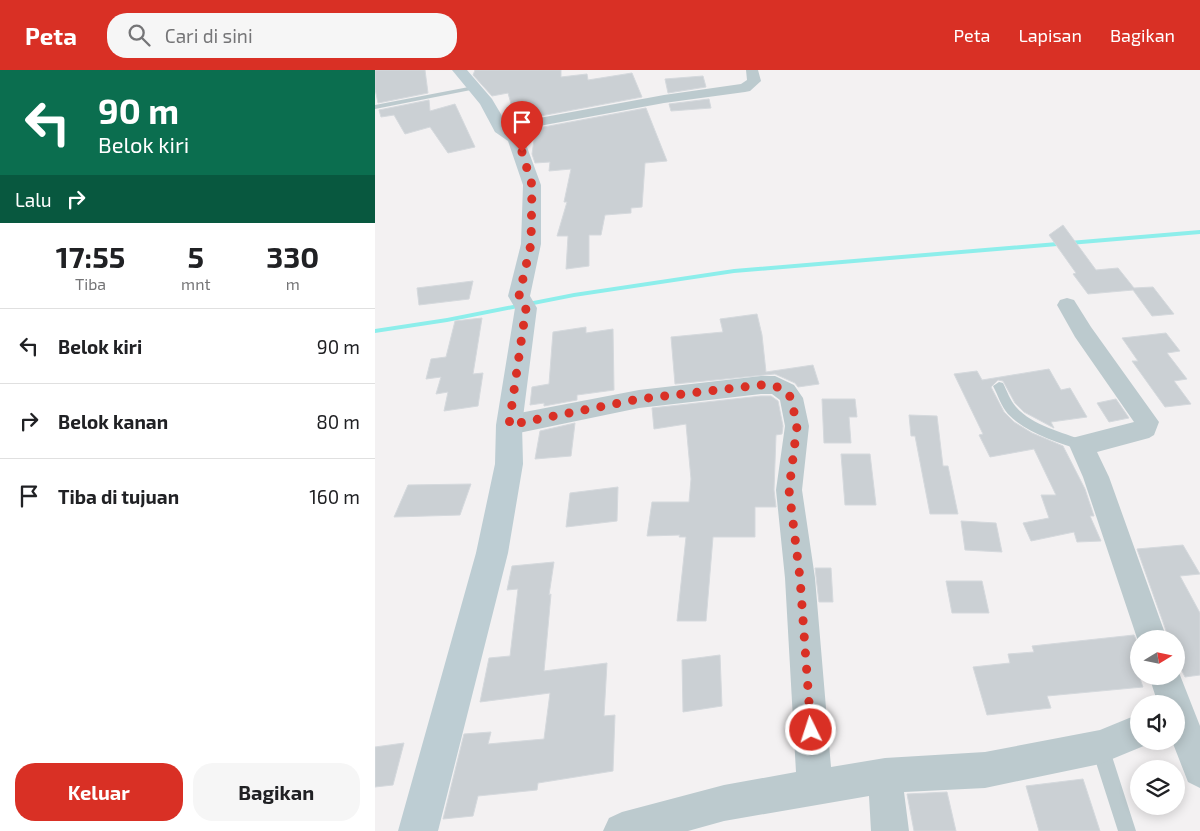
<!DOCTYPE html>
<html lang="id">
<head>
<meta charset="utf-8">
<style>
	body { margin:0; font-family:"Exo 2",sans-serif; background:#f6f6f6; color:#202124; height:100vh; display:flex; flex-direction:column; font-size:19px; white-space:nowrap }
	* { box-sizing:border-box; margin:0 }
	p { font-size:16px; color:#757577 }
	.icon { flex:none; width:28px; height:28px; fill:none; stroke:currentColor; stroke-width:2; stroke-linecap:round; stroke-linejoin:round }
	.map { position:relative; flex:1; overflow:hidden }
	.details { display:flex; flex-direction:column; background:#fff; width:375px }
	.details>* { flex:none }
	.banner { background:#0b6e4f; color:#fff; overflow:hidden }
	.needle { width:32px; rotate:80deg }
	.buttons { position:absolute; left:755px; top:560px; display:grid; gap:10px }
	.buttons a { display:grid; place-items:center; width:55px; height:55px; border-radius:50%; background:#fff; box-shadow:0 2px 12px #0003; font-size:25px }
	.pin { position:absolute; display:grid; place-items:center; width:42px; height:42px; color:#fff; margin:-51px -21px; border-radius:50% 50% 50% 0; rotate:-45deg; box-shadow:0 0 5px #0007 }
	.pin .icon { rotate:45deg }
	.me { position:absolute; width:55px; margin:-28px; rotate:356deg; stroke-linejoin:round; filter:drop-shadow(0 0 4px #0008) }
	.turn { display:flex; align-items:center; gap:18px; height:105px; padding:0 15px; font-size:22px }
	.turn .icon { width:65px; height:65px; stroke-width:2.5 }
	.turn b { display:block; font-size:35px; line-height:42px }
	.then { display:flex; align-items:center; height:48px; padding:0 15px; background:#0003; gap:10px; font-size:19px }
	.eta { display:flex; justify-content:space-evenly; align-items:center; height:85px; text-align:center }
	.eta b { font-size:30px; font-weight:700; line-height:35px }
	.action { display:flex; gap:10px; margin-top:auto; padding:10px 15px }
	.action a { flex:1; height:58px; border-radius:20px; background:#d93025; color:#fff; font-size:20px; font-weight:700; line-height:58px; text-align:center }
	.action a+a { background:#f6f6f6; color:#202124 }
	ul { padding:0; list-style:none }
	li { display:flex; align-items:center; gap:15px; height:75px; padding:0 15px; border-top:1px solid #e0e0e0 }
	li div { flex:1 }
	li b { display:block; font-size:19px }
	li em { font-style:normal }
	header { display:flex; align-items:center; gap:30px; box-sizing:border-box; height:70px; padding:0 25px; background:#d93025; color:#fff }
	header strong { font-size:24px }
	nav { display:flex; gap:28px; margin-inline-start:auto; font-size:18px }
	.search { width:350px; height:45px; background:#f6f6f6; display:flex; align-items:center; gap:12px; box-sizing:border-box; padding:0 18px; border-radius:20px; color:#757577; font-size:19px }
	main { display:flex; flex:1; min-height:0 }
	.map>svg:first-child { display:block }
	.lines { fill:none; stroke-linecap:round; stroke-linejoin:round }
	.stream { fill:#8deeeb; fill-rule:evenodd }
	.building { fill:#cbd0d4; stroke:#d5d9dd }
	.lane { fill:#bccace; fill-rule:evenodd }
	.street { fill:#bccace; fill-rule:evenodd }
	.secondary { fill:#bdcdd3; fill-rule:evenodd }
	.route { stroke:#d93025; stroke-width:9; stroke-dasharray:0 16.2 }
</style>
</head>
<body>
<header>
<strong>Peta</strong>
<div class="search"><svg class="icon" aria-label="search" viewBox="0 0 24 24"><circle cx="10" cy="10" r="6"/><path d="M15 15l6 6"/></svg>Cari di sini</div>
<nav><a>Peta</a><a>Lapisan</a><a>Bagikan</a></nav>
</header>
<main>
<section class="details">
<div class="banner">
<div class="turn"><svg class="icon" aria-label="left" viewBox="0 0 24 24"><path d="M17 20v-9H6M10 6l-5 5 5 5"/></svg><div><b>90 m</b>Belok kiri</div></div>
<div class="then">Lalu<svg class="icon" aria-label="right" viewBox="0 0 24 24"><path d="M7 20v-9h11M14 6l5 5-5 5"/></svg></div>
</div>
<div class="eta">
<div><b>17:55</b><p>Tiba</p></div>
<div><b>5</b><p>mnt</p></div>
<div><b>330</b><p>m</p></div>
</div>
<ul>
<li><svg class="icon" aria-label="left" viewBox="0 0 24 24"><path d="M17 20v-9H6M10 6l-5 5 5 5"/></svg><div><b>Belok kiri</b></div><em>90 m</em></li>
<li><svg class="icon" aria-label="right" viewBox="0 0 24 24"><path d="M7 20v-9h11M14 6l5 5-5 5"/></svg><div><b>Belok kanan</b></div><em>80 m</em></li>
<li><svg class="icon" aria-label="arrive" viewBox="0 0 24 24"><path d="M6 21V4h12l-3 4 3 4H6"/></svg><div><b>Tiba di tujuan</b></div><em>160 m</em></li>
</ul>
<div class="action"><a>Keluar</a><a>Bagikan</a></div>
</section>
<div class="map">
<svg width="825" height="761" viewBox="0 0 825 761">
	<rect width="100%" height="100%" fill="#f3f1f2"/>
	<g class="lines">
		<!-- stream -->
		<path class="stream" d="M825 160V164L359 203 199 227 72 252 0 263V259L72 248 199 223 359 199Z"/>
	</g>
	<!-- building -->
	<path class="building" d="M0 0H50L53 23 3 33 0 19Z
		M100 0H186V7L212 4 213 10 257 3 267 27 144 50 143 48H140L133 23 117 26 98 5Z
		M328 6 331 17 293 23 290 9Z
		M334 29 336 38 296 41 294 34Z
		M54 30 55 41 80 34 100 77 73 83 55 57 30 64 19 45 6 47 4 40Z
		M271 38 292 91 270 93 267 137 256 138V143L230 145 226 165H214V196L191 199 193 166H182L192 132H189L196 99 174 101 175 92 160 93 157 84 160 63 148 65 147 61Z
		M688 155 721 200 743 198 759 218 778 217 799 244 777 246 758 220 713 224 698 204 701 203 674 165Z
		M98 211 94 229 44 235 42 218Z
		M382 244 387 265 391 302 438 295 444 314 423 317 420 313 400 304 300 314 296 267 348 262 345 249Z
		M107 248 98 304 108 303 103 336 69 341 73 322 61 324 66 307 51 309 56 289 71 287 80 251Z
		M211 257V263L238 259 239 320 202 325V330L169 336V333L155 335 157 317 174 314 178 262Z
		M791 263 805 281 792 283 812 309 799 311 816 334 790 337 757 291H763L747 268Z
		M674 299 686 320 695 318 712 347 676 352 679 358 649 342 640 333 628 311 623 310 616 317 629 342 639 352 657 363 688 376 710 419 719 446H715L726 471 702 472 699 462 656 471 648 453 674 448 666 425H681L659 379 615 387 604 365 608 364 579 304 602 301 607 310Z
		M386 326H396L403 331 408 356 407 364 401 365 399 420 401 437H380V467H338L331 551H302L311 467H304L305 465 272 466 277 432H314L316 409 311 354 279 359 277 338Z
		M447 329H480L482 347H474L476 373H449Z
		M741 329 754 348 734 352 722 333Z
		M534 345 562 346 568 396H573L583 444H555L540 366H536Z
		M200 353 196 386 160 389 165 361Z
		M466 384H495L501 435H470Z
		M96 414 85 445 19 447 33 415Z
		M243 417 242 451 191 457 195 423Z
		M586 451 621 453 627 482 590 480Z
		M808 475 825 504 805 506 825 543V605L810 607 801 589V569H794L762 479Z
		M179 492 174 525 176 524 169 601 232 593 229 646 240 645 238 701 163 713 162 720 103 726 98 746 68 749 89 664 116 662 113 674 169 669 175 623 105 632 114 588 135 586 143 519 132 520 137 496Z
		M440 498H456L458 532H444Z
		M571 511H607L614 543H577Z
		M759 565 764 576V606L768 617 672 626 676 638 612 645 598 597 635 593 633 584 659 582 657 576Z
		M345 585 347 636 308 642 307 590Z
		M29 673 18 715 0 717V677Z
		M708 709 725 761H664L651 716Z
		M572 722 581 761H539L532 724Z"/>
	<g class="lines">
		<!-- lane -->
		<path class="lane" d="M99 16 102 18 101 19 0 39V35Z
			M624 312 628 313C632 321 635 330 641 337 658 356 687 362 710 371L712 375 710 379 706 380C682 372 651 363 633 344 626 336 623 325 618 316Z
			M725 668 731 671 734 677 761 761H743L716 677 719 671Z"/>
		<!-- street -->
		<path class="street" d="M371 0H383L386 11 375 21 370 22 289 33 126 63 121 62 119 59 121 56 126 55 289 25 366 14 372 10Z
			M692 228 699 230 716 257 784 352 779 365 774 368 722 382 734 407 792 569H764V574L708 407 694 375 697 368 759 352 700 267 682 235 685 230Z
			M386 306H400L419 315 428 328 434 356 427 420 440 508 456 697 510 688 610 682 725 660 764 644V671H777L776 673 725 694 610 718 529 722 534 761H496L494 726 349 751 313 761H228L234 748 247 742 349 715 421 702 410 508 401 420 410 356 405 330 397 324H386L264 338 134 365 125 362 122 355 125 348 134 345 264 320Z
			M801 595 825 656V718L813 712 797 671H801V634H783L774 606H801Z"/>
		<!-- secondary -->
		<path class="secondary" d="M77 0H92L117 29 133 56 149 69 166 115V174L155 226 162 238 147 355 148 394 133 483 63 761H23L101 483 120 394 121 355 140 238 133 226 146 174 148 115 133 71 120 62 105 34Z"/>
	</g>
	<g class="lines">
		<!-- route -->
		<path class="route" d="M147 82 157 115 156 174 144 226 151 238 134 355 264 329 386 315 400 316 411 321 416 328 422 356 414 420 425 508 436 660"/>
	</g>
</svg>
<div class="buttons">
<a><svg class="needle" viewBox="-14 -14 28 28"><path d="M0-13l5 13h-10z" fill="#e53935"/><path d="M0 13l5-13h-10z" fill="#757577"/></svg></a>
<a><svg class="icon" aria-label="sound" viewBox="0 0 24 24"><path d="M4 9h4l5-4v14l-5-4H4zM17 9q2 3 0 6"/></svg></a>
<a><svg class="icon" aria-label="layers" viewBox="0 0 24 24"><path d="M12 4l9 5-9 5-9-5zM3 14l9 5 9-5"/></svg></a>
</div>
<div class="pin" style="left:147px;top:82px;background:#d93025"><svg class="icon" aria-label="arrive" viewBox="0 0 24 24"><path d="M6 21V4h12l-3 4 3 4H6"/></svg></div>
<svg class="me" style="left:436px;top:660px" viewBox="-20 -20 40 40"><circle r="17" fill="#d93025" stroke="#fff" stroke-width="3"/><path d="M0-11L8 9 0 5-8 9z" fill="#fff"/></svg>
</div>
</main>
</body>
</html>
